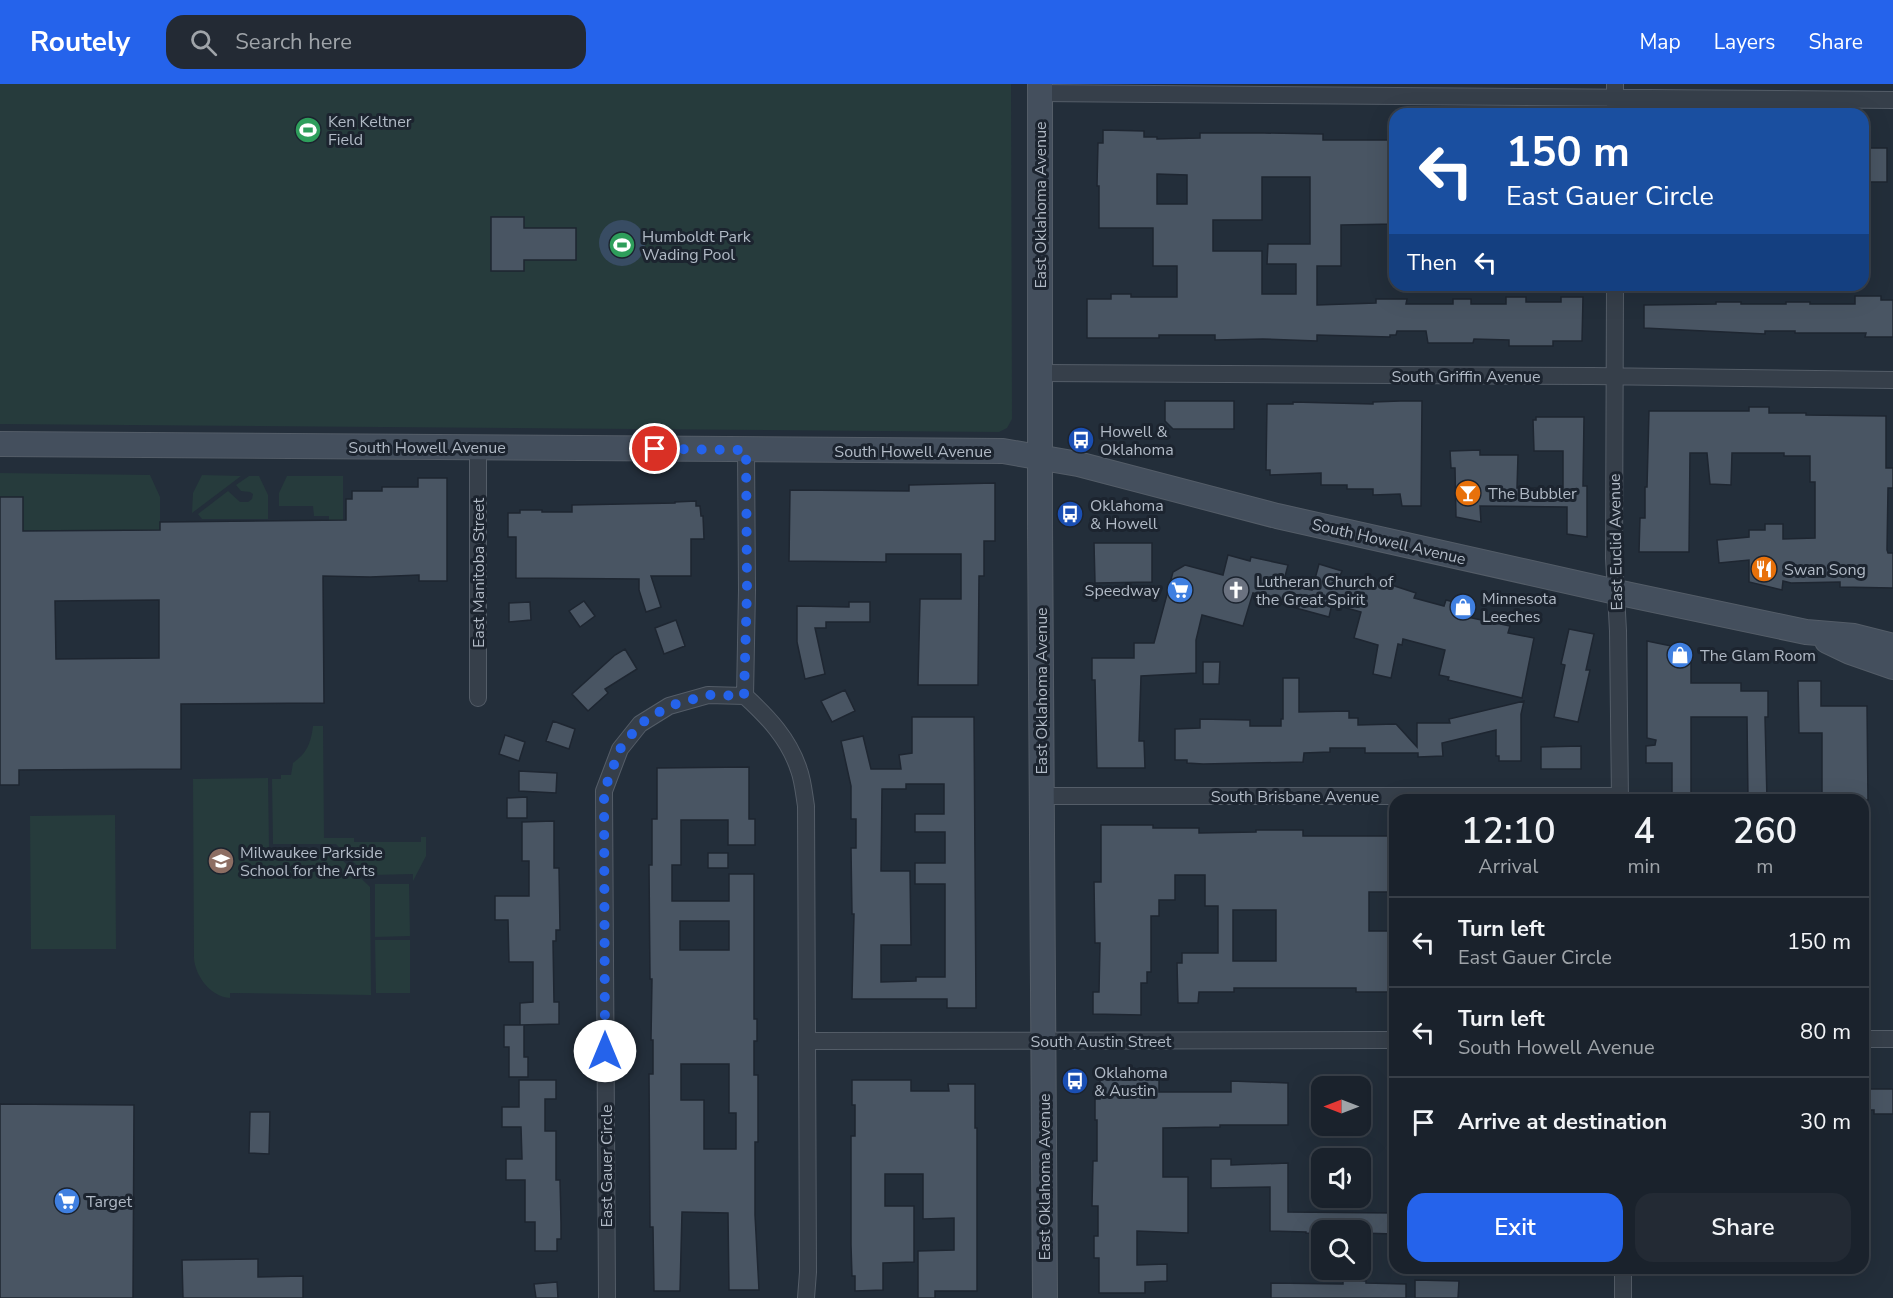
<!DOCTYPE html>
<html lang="en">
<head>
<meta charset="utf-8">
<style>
	body { margin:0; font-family:"Nunito Sans",sans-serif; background:#232a34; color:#f1f3f6; height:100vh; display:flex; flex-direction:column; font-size:22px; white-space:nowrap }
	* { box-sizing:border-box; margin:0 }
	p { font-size:20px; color:#9fa4a9 }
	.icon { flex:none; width:33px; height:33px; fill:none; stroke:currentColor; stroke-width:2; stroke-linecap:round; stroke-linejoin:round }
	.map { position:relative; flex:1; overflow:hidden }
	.details { position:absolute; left:1389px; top:710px; width:480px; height:480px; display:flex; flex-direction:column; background:#1a222c; border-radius:18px; box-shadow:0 6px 24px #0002,0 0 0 2px #383f48 }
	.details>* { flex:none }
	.top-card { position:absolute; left:1389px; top:24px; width:480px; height:183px; border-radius:18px; box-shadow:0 6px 24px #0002,0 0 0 2px #383f48; background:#1a4fa0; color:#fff; overflow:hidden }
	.needle { width:39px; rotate:270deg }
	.tools { position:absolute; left:1311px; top:992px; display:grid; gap:12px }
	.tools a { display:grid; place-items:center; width:60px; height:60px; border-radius:12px; background:#1a222c; box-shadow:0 6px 24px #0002,0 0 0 2px #383f48; font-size:30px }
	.pin { position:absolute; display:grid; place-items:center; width:51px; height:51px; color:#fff; margin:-26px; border:3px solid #fff; border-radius:50%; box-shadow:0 2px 6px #0007 }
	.me { position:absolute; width:66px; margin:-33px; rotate:0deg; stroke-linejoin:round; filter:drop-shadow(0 0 4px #0008) }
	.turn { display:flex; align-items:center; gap:21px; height:126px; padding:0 18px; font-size:27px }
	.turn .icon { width:78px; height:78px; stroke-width:2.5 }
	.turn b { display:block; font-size:42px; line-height:51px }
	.then { display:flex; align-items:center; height:57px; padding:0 18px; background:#0003; gap:12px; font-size:22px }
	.eta { display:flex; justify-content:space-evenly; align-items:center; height:102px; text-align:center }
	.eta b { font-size:36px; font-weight:600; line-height:42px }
	.action { display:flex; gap:12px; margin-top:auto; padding:12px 18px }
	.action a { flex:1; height:69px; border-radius:18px; background:#2563eb; color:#fff; font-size:24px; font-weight:600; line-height:69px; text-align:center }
	.action a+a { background:#232a34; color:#f1f3f6 }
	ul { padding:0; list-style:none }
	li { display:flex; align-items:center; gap:18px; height:90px; padding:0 18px; border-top:2px solid #383f48 }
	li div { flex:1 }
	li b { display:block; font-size:22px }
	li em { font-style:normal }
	header { display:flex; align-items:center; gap:36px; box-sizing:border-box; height:84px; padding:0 30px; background:#2563eb; color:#fff }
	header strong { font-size:28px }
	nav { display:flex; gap:33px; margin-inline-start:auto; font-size:21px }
	.search { width:420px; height:54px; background:#232a34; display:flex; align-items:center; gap:15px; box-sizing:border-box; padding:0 21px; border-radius:18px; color:#9fa4a9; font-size:22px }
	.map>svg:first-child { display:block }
	.green { fill:#263b3c }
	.water { fill:#384c63 }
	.building { fill:#495563; stroke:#1e2631; stroke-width:1.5; fill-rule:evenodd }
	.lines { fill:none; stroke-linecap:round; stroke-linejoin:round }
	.street-casing { stroke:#545d68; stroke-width:18 }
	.secondary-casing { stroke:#545d68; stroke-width:26 }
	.street { stroke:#363f4a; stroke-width:16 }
	.secondary { stroke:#444f5d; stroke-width:24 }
	.route { stroke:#2563eb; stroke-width:10; stroke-dasharray:0 18 }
	.labels { text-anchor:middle; stroke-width:6; stroke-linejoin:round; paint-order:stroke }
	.poi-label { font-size:16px; fill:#b1bac6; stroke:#1c242f; text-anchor:start }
	.street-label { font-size:16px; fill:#b1bac6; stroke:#1c242f }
</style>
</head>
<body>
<header>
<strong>Routely</strong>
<div class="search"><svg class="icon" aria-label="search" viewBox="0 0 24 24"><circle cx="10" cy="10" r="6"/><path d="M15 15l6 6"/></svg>Search here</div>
<nav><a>Map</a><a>Layers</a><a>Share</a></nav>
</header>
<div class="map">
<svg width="1893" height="1214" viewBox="0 0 1893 1214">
	<rect width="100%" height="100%" fill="#232e3a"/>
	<!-- green -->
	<path class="green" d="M0 0H1011L1012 335 1007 344 999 348 0 340Z
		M0 389 150 391 160 413V446L23 447V413H0Z
		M202 391 241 392 192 429 193 409Z
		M249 392H259L268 411V435H202L198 430 228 407 240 418H248L252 415 253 410 250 408 241 407 236 401Z
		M287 392H343V438H329V432H314L313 422H279V409Z
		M313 642H323L324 754H354V758H421V753H426V772L413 797V790L372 791V795H370L336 760H273L272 695H281V691H291L293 679C307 669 311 659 313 642Z
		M268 694 269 765 332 766 370 803 371 911 230 909V914C211 913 195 892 194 874L193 695Z
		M115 731 116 865H31L30 732Z
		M375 800H409L410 852 375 853Z
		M375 856H410V909H376Z"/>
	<!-- water -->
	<path class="water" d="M599 159a23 23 0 1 1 46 0a23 23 0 1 1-46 0Z"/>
	<!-- building -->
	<path class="building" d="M1103 46 1144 47V53H1157V55L1200 54V49H1264L1323 50V56H1395V140L1341 141V182H1317V221L1376 219V215H1407L1406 220H1453V215H1471V220H1506V213H1526V218H1561V213H1583L1582 257H1553V262H1509V256L1474 255 1473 259H1428L1426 247H1397L1396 251H1390V253L1317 251V257L1263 255 1215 256V251H1159V254H1087V215H1111V210H1131V213H1177V182H1153V144H1099V102H1097L1098 59H1103ZM1157 90 1187 91V120H1157ZM1262 93H1310V160H1268L1267 180H1296V210H1262V167H1213V136H1262Z
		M1868 64H1887V98H1863V70H1868Z
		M491 133H524V144H576V176H524V187H491Z
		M1855 212H1881V216H1893V253H1865L1866 249H1795V247H1765V250L1644 244V221L1716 220V218H1741V220H1786V218H1810V220H1855Z
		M1165 317H1234V345H1173L1165 337Z
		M1400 317H1422L1421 422H1402L1400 410 1373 411V405H1347V401H1321V389L1270 391V386H1266L1267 320H1293V318L1373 320V318Z
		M1749 323H1769V329H1806V331L1886 332V384H1893V404H1888L1887 466 1888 469H1893V504L1840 503V498L1791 499 1783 497 1782 506 1749 498V476L1719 479 1717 456 1749 453V446H1765V440H1783V455L1815 454V398H1810V372H1784V369H1732L1731 401 1710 400 1707 369H1690L1689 468H1639L1640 434H1645V403H1647L1649 327H1749Z
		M1536 333H1584L1583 402H1587V453L1567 450V423L1480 422 1481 438 1456 433 1455 384H1451L1450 367 1480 366V371H1518L1517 404H1563V367H1534L1533 336H1536Z
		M418 394H447V497H419V491L370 493 323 492 324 619 181 620V685L19 686V701H0V413H23V447L160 446V438L346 436V415H352V407H382V403H418ZM159 516V574L56 575 55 517Z
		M995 399V457H984V492H979L978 601H918L920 515H961V470H886V478L789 477 790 406 909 407V401Z
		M696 417V422H700L701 432H703L704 455H691V492H651L661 523 646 528 639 506V495L516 494V453H508V429H520V426H542V428H572V421L675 419V418Z
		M1094 459H1152V498L1095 499Z
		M1228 471 1250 477 1251 473 1288 481 1283 500 1312 506 1319 480 1342 487 1339 494 1368 502 1370 494 1416 509 1414 514 1444 522 1446 516 1470 522 1467 533 1510 542 1508 549 1534 554 1522 614 1448 596 1449 593 1439 591 1445 566 1403 555 1402 561 1398 560 1391 594 1373 590 1378 561 1354 554 1361 528 1332 520 1329 533 1281 520 1282 516 1253 509 1243 542 1202 531 1196 556V589L1141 592 1139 657H1144L1145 684H1097L1095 596H1092V574H1134V559H1154L1173 488 1185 481 1223 491Z
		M584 517 595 532 580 543 569 527Z
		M530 518 531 536 509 538V519Z
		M849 518H870V538H826V544H815L825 590 805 595 797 558V522L849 523Z
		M676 536 685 562 664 570 655 544Z
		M1569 545 1594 550 1586 586H1590L1578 638 1554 633 1565 581 1561 580Z
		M1647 557 1691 566V599H1741V607H1768V633H1765L1767 716H1748L1747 633H1691V716H1672V679H1646V662L1655 661 1656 656 1647 654Z
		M625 565 637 585 605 605 608 609 588 627 572 610 615 571Z
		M1203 578H1220L1219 600H1203Z
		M1283 594H1299V628L1349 627V634H1358V641L1396 640 1417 663V639H1450L1449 635 1524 617 1521 630V677H1499V672H1496V646L1442 659 1443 672 1418 673V669H1365V664H1330V668L1304 669 1303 678 1203 680 1187 679V676H1175V645L1200 644V635L1250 636V642H1281V635H1283Z
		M1798 597H1821V622H1867L1868 716H1822V649H1799Z
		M845 606 855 627 832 638 821 617Z
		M912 633H974L976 924H947V915H852L854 830H852L851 764H856V735H851V702L841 657 863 652 871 685H901L899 671 912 669ZM906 700H944V730H915V748H945V779H915V800H945V893H916V897L881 898V861H911L910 787H881L882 705H906Z
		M553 637 575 645 569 665 546 657Z
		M505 651 525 658 519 677 499 670Z
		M1581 662V685H1541V663Z
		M749 683V735H755V761H728V736H681V781H672V817H729V790H754V935H757V957H754V991H758V1058H755V1131L759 1206H729L728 1129 682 1128 680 1207H654L653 1143H650L649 990H653V956H651L652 895H650L649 781H652V735H657V684ZM680 837H729V866H680ZM681 980H729V1029H736V1065H704V1016H681Z
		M519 687 557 689 556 709 519 707Z
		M527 713V734H507V714Z
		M554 737V784H559L560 846H556V857H553L554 918H559V940L520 941V919L533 918V878H509L508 836H495V812H529V777H522V738Z
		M1101 741H1153V744H1199V749L1256 748V746H1303V752H1395V808H1369V847H1395V908H1356V904H1234V908H1199L1198 919H1178L1177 879H1182V869H1218V822H1205V791H1175V816H1159V832H1151V888H1147V899H1141V931L1093 930V908H1099L1100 859H1095L1094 798H1101ZM1233 826H1276V877H1233Z
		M708 769H728V784H708Z
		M504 941H524V973H528V993H509V963H504Z
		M1100 986H1132V993H1159V1008H1231V997L1288 999V1041H1220V1043L1163 1044V1093H1188V1149L1137 1147V1181L1167 1180V1197L1145 1198V1209H1099V1174H1094V1152H1098V1122H1092L1093 1077H1097V1036H1095V1015H1100Z
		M519 996H556V1015H545V1047H556V1096H560L561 1139V1155H557V1167H535V1138H525V1096H506V1075H522L521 1043H502V1023H519Z
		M852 996H911V1007H949L948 1000H975V1044H977V1207H935V1214H918V1167L954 1166V1134L923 1135V1090H885V1122H914V1178L883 1179V1206L855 1207V1192H852L851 1161V1052H855V1021H852Z
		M1863 1005H1893V1030H1874V1026H1863Z
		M0 1020 134 1021 133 1214H0Z
		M250 1028H270L269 1070 249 1069Z
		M1211 1075H1231V1081L1288 1079V1128L1395 1129V1150L1360 1149V1146H1321V1150L1306 1149V1148L1270 1147V1103L1211 1104Z
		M258 1175V1193L303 1192V1214H183L182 1176Z
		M1343 1196 1366 1197V1199L1406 1200V1214H1271V1199L1343 1200Z
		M1415 1196 1459 1197 1458 1214H1415Z
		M557 1198 558 1214H536L534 1200Z"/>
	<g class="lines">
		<defs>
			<path id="street" d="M1615 0V30
				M1040 9 1893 16
				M1615 201 1614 474 1618 547 1620 716
				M1040 289 1592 292 1893 296
				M746 366 747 506 745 612C768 633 789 655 799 686 803 697 804 710 806 722L808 1188 806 1214
				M478 614V363
				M1042 712H1620
				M1863 955H1893
				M807 957 1395 956
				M1623 1184V1214
				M607 1214 604 707 620 665 640 640 669 622 708 611 745 612"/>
			<path id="secondary" d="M1040 0V440L1045 1214
				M0 360 1003 367 1078 380 1277 432 1616 508 1806 548 1854 552 1893 562
				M1827 557 1850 568 1893 583"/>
		</defs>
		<!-- street casing -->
		<use href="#street" class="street-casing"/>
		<!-- secondary casing -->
		<use href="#secondary" class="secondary-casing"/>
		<!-- street -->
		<use href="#street" class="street"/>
		<!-- secondary -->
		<use href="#secondary" class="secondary"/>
	</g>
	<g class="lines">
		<!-- route -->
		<path class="route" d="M605 967 604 707 620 665 640 640 669 622 708 611 744 612 747 506 746 366 655 365"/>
	</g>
	<!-- icons -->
	<defs>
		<symbol id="stadium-disc" viewBox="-11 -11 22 22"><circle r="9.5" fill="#2e9e5b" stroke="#1c242f"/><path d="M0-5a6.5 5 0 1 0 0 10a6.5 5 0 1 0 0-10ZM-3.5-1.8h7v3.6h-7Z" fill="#fff"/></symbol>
		<symbol id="bus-disc" viewBox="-11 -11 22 22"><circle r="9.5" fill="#1a4fb4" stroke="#1c242f"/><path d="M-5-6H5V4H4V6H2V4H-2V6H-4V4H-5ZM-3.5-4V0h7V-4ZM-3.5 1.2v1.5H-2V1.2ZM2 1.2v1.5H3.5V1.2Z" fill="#fff"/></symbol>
		<symbol id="bar-disc" viewBox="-11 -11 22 22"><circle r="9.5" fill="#e8710a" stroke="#1c242f"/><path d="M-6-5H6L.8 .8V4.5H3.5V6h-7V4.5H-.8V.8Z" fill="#fff"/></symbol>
		<symbol id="restaurant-disc" viewBox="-11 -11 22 22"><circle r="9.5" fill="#e8710a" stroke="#1c242f"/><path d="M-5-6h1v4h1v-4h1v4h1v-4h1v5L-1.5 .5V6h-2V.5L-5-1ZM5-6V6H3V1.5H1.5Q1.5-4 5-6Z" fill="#fff"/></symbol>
		<symbol id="supermarket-disc" viewBox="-11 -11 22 22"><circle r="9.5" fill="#3f7fe0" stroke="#1c242f"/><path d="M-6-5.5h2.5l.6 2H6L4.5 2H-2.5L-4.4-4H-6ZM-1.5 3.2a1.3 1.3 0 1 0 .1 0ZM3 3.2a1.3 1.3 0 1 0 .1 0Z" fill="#fff"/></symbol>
		<symbol id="church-disc" viewBox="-11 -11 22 22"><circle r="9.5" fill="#6b7280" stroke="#1c242f"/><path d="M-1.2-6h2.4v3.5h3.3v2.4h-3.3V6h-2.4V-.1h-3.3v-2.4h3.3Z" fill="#fff"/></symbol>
		<symbol id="shop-disc" viewBox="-11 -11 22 22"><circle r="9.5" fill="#3f7fe0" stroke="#1c242f"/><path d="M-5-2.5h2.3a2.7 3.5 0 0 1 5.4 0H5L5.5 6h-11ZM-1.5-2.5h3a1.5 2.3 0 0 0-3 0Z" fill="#fff"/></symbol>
		<symbol id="school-disc" viewBox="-11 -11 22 22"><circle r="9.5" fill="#8d6e63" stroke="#1c242f"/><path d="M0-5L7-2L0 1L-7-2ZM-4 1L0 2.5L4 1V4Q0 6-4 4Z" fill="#fff"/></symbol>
	</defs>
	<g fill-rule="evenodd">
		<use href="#stadium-disc" x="293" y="31" width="30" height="30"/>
		<use href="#stadium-disc" x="607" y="146" width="30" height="30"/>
		<use href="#bus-disc" x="1066" y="341" width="30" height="30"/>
		<use href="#bar-disc" x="1453" y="394" width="30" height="30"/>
		<use href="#bus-disc" x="1055" y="415" width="30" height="30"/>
		<use href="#restaurant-disc" x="1749" y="470" width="30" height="30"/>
		<use href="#supermarket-disc" x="1165" y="491" width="30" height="30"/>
		<use href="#church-disc" x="1221" y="491" width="30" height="30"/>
		<use href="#shop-disc" x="1448" y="508" width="30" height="30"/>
		<use href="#shop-disc" x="1665" y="556" width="30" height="30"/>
		<use href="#school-disc" x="206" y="762" width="30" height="30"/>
		<use href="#bus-disc" x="1060" y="982" width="30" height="30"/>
		<use href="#supermarket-disc" x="52" y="1102" width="30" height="30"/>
	</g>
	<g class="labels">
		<!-- poi labels -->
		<g class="poi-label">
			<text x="328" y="43">Ken Keltner<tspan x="328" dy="18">Field</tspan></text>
			<text x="642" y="158">Humboldt Park<tspan x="642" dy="18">Wading Pool</tspan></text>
			<text x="1100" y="353">Howell &amp;<tspan x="1100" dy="18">Oklahoma</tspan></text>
			<text x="1488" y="415">The Bubbler</text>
			<text x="1090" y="427">Oklahoma<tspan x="1090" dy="18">&amp; Howell</tspan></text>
			<text x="1784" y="491">Swan Song</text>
			<text x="1256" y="503">Lutheran Church of<tspan x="1256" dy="18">the Great Spirit</tspan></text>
			<text x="1160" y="512" text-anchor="end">Speedway</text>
			<text x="1482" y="520">Minnesota<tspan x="1482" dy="18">Leeches</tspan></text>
			<text x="1700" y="577">The Glam Room</text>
			<text x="240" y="774">Milwaukee Parkside<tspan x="240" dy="18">School for the Arts</tspan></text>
			<text x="1094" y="994">Oklahoma<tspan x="1094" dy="18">&amp; Austin</tspan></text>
			<text x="86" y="1123">Target</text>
		</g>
		<!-- street labels -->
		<g class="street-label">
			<text transform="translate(1040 121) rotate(-90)" y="6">East Oklahoma Avenue</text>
			<text x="1466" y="298">South Griffin Avenue</text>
			<text x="427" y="369">South Howell Avenue</text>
			<text x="913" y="373">South Howell Avenue</text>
			<text transform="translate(1389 457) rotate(13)" y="6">South Howell Avenue</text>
			<text transform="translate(1615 458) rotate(-91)" y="6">East Euclid Avenue</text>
			<text transform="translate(478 489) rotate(-90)" y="6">East Manitoba Street</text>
			<text transform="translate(1041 607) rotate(-90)" y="6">East Oklahoma Avenue</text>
			<text x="1295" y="718">South Brisbane Avenue</text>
			<text x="1101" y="963">South Austin Street</text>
			<text transform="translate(606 1082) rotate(-90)" y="6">East Gauer Circle</text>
			<text transform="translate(1044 1093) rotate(-90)" y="6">East Oklahoma Avenue</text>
		</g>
	</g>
</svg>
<div class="tools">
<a><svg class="needle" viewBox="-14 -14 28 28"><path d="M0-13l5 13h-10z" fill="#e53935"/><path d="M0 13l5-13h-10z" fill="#9fa4a9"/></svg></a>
<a><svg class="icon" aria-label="sound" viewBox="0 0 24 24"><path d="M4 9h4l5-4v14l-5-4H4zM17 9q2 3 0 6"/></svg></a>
<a><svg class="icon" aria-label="search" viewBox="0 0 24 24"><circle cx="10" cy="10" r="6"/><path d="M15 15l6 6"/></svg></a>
</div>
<div class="pin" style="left:655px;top:365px;background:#d93025"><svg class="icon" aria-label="arrive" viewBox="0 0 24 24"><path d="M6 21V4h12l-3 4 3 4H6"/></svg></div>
<svg class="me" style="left:605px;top:967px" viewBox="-20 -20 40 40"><circle r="19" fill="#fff"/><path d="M0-13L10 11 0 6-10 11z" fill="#2563eb"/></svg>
<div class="top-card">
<div class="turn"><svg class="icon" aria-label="left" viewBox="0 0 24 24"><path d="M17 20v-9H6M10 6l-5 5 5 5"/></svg><div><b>150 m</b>East Gauer Circle</div></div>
<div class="then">Then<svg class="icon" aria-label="left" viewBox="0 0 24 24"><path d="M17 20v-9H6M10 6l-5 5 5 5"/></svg></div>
</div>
<section class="details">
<div class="eta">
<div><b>12:10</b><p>Arrival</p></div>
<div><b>4</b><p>min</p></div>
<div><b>260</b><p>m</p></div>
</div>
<ul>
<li><svg class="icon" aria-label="left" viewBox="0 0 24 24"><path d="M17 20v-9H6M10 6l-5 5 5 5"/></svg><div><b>Turn left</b><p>East Gauer Circle</p></div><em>150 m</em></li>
<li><svg class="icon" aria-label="left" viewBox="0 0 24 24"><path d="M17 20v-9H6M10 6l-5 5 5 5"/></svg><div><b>Turn left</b><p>South Howell Avenue</p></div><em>80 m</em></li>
<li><svg class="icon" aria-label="arrive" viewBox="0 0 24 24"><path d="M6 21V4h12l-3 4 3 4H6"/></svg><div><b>Arrive at destination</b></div><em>30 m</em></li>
</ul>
<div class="action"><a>Exit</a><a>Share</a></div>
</section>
</div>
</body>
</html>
